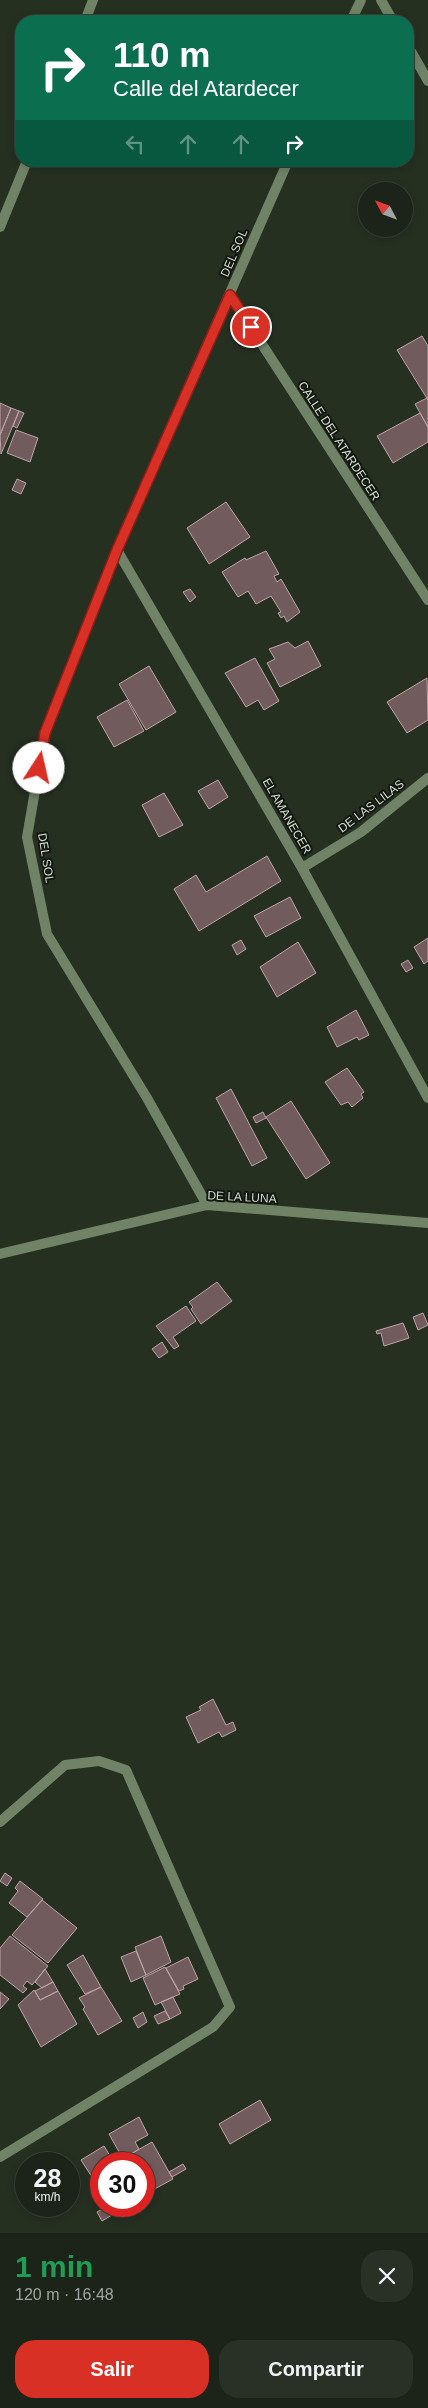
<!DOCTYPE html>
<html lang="es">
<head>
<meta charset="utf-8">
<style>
	body { margin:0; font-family:Arial,sans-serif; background:#293026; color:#f1f3f6; height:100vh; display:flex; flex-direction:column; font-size:19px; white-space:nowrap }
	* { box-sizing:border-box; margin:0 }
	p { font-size:16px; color:#a0a4a2 }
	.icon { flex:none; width:28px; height:28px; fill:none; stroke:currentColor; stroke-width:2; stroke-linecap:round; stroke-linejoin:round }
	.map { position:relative; height:2233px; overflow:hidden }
	.panel { display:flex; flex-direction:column; background:#1c2419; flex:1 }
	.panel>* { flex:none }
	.banner { position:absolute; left:15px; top:15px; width:399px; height:152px; border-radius:20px; box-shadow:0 2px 8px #0003,0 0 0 1px #3a4138; background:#0b6e4f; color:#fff; overflow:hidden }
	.needle { width:32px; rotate:311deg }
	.fabs { position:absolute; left:358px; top:182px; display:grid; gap:10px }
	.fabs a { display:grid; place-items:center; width:55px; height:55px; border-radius:50%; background:#1c2419; box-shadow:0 2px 8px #0003,0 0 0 1px #3a4138; font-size:25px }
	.speed { position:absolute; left:15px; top:2152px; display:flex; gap:10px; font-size:25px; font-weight:700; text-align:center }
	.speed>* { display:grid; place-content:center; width:65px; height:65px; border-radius:50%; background:#1c2419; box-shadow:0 2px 8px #0003,0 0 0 1px #3a4138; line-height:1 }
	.speed small { font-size:12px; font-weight:400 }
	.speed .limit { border:8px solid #d22; background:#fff; color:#111 }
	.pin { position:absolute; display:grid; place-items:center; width:42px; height:42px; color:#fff; margin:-21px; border:2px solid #fff; border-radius:50%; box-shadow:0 1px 5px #0007 }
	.me { position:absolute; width:55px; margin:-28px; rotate:10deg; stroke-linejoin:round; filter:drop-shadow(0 0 4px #0008) }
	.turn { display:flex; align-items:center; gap:18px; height:105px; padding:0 15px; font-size:22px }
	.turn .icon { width:65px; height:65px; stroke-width:2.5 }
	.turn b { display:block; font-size:35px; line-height:42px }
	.lanes { display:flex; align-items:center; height:48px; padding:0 15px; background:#0003; justify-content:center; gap:25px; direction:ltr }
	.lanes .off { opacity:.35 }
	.round { display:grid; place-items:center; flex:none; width:52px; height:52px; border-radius:20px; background:#293026 }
	.headline { display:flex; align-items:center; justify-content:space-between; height:85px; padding:0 15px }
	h1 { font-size:30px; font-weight:700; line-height:38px; color:#1e9e55 }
	.cta { display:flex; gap:10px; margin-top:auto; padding:10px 15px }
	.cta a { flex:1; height:58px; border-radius:20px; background:#d93025; color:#fff; font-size:20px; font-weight:700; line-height:58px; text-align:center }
	.cta a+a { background:#293026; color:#f1f3f6 }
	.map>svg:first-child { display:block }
	.building { fill:#725b5d; stroke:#bfa4a7 }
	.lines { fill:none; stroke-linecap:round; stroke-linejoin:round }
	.minor { stroke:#718367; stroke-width:10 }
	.route-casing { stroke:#8d1f18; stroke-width:12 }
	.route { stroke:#d93025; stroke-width:9 }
	.labels { text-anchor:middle; stroke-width:4; stroke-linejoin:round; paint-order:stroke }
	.street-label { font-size:12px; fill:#d6ddd3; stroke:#121710 }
</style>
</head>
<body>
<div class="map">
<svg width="428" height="2233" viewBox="0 0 428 2233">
	<rect width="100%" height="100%" fill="#263021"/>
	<!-- building -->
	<path class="building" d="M422 336 428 346V400L397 350Z
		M427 398 428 400V427L415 404Z
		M0 403 11 408 0 435Z
		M11 408 19 411 1 454 0 435Z
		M19 411 24 413 17 428 13 426Z
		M420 413 428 427V442L393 463 377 436Z
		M16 430 38 438 30 462 7 453Z
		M17 479 26 483 21 494 12 490Z
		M226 502 250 537 209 564 187 528Z
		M266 551 279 574 274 576 277 582 281 579 300 612 287 622 284 616 281 618 278 613 281 612 271 596 256 604 248 591 238 597 222 572 245 558 246 560Z
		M190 589 196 597 190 602 183 592Z
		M308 641 321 666 280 687 267 663 275 659 269 649 288 642 295 648Z
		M255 658 279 701 264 710 258 700 246 707 225 673Z
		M149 666 176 712 146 730 119 684Z
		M427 678 428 720 407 733 387 702Z
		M127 700 144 731 114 747 97 717Z
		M218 780 228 797 209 809 198 791Z
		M164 793 183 825 159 837 142 805Z
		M267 856 281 881 199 931 174 889 196 875 206 892Z
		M290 897 301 918 266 937 254 916Z
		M428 938V961L424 964 414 947Z
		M241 940 246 949 237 955 232 945Z
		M298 942 316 973 277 997 260 967Z
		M408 960 413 968 406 972 401 964Z
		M356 1010 369 1035 359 1040 357 1037 337 1047 327 1027Z
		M347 1068 364 1092 361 1094 363 1098 352 1107 348 1102 341 1105 325 1082Z
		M231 1089 267 1158 252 1166 216 1098Z
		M291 1101 330 1163 306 1179 266 1117Z
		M263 1112 266 1118 256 1123 253 1117Z
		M217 1282 232 1301 201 1324 191 1309 193 1307 189 1302Z
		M186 1306 196 1321 173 1337 179 1346 174 1349 156 1326Z
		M423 1313 428 1325 418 1330 413 1317Z
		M403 1323 409 1338 384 1346 381 1333 377 1334 376 1331Z
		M162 1342 168 1352 159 1358 152 1349Z
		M213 1699 226 1725 233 1722 236 1730 222 1737 219 1732 198 1743 186 1717 201 1710 199 1707Z
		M5 1873 12 1878 7 1886 0 1881Z
		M20 1881 43 1899 27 1917 9 1903 18 1891 15 1888Z
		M42 1900 77 1928 48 1963 12 1935Z
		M10 1936 48 1966 32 1985 27 1981 23 1986 27 1989 23 1993 0 1975V1948Z
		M161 1936 171 1962 146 1975 135 1947Z
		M136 1951 146 1975 131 1982 121 1957Z
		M83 1955 101 1987 85 1994 67 1965Z
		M188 1957 198 1979 183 1986 184 1989 179 1991 166 1968Z
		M165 1967 180 1994 155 2005 143 1978Z
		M45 1969 53 1982 42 1988 35 1982Z
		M53 1982 58 1991 40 2000 35 1991Z
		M101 1987 122 2021 98 2035 83 2009 85 2007 79 1998Z
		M34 1990 40 2000 58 1991 77 2024 41 2047 18 2005Z
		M0 1992 9 1999 0 2009Z
		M173 1997 181 2013 170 2019 161 2002Z
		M165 2011 170 2019 158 2024 154 2016Z
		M143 2012 147 2022 138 2028 133 2018Z
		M260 2100 271 2120 230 2144 219 2124Z
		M139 2117 148 2135 135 2142 139 2149 123 2159 109 2134Z
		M152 2142 173 2179 149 2192 144 2182V2164H133L129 2155Z
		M104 2146 115 2164H101V2187L99 2188 81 2160Z
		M183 2164 186 2169 172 2177 169 2172Z
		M108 2206 112 2215 102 2221 97 2212Z"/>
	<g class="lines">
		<!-- minor -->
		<path class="minor" d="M381 0 393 21
			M85 21 93 0
			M351 21 361 0
			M408 46 428 81
			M0 227 27 161
			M230 295 428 600
			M117 550 302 868 428 1098
			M302 868 361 832 428 778
			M207 1205 147 1098 47 934 27 837 45 733 117 550 288 161
			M0 1254 207 1205 428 1223
			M0 1822 65 1765 99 1761 126 1770 230 2007 213 2027 0 2157"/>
	</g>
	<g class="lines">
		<defs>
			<path id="route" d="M39 768 45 733 117 550 230 295 251 327"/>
		</defs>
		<!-- route casing -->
		<use href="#route" class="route-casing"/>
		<!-- route -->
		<use href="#route" class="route"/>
	</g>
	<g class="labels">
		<!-- street labels -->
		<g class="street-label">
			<text transform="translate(234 253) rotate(-67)" y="4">DEL SOL</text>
			<text transform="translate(339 441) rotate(57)" y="4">CALLE DEL ATARDECER</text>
			<text transform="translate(371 806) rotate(-37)" y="4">DE LAS LILAS</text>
			<text transform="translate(287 816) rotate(60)" y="4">EL AMANECER</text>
			<text transform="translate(46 858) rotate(81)" y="4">DEL SOL</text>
			<text transform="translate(242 1197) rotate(3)" y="4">DE LA LUNA</text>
		</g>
	</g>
</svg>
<div class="fabs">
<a><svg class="needle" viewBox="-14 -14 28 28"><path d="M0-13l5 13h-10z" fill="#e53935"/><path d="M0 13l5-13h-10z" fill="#a0a4a2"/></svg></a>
</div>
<div class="speed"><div>28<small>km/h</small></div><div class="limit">30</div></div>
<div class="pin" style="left:251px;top:327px;background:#d93025"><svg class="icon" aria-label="arrive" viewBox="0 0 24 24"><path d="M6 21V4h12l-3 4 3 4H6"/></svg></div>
<svg class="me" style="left:39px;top:768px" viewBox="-20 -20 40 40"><circle r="19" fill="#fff"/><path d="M0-13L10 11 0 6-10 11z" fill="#d93025"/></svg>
<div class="banner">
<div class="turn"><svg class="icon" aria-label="right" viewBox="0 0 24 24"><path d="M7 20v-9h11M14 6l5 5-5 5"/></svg><div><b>110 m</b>Calle del Atardecer</div></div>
<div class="lanes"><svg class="icon off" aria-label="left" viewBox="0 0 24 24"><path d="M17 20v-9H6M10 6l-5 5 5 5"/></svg><svg class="icon off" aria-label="ahead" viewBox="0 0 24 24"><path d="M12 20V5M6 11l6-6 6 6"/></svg><svg class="icon off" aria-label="ahead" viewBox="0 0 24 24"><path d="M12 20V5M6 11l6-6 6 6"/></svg><svg class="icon" aria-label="right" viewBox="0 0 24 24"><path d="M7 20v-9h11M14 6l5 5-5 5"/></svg></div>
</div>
</div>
<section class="panel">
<div class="headline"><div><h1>1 min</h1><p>120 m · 16:48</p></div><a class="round"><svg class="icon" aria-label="close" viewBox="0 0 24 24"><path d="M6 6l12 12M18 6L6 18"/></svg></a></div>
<div class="cta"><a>Salir</a><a>Compartir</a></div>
</section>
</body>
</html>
